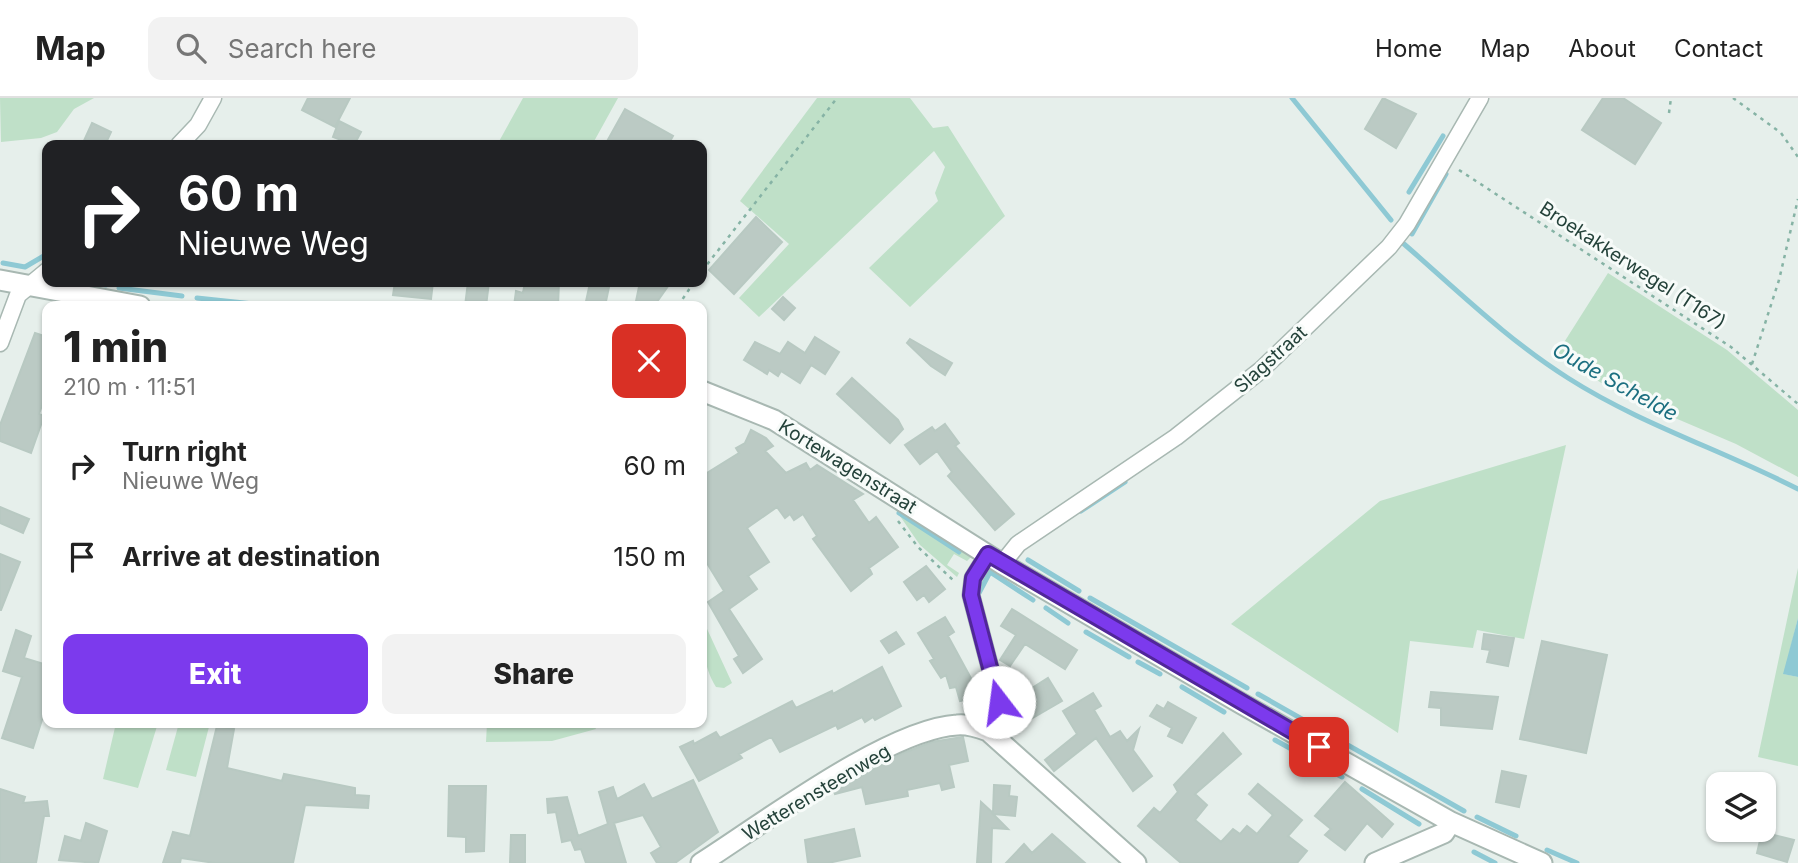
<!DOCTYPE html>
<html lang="en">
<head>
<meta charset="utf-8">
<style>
	body { margin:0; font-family:Inter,sans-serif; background:#f2f2f2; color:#222; height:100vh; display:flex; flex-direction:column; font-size:26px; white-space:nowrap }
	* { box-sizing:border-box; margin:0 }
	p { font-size:23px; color:#767676 }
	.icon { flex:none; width:38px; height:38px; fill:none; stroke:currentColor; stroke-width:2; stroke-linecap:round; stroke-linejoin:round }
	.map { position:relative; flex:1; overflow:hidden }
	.side { position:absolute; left:42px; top:203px; width:665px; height:427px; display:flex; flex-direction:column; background:#fff; border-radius:14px; box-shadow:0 2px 5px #0004 }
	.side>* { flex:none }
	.top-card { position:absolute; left:42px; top:42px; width:665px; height:147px; border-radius:14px; box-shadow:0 2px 5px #0004; background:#202124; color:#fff; overflow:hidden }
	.buttons { position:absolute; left:1706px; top:674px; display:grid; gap:14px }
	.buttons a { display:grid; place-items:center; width:70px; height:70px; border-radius:14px; background:#fff; box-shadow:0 2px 5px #0004; font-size:35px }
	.pin { position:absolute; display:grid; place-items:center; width:60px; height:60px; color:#fff; margin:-30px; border-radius:14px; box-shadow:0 4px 10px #0006 }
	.me { position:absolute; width:77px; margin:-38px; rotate:345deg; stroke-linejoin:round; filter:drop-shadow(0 0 5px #0008) }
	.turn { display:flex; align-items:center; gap:24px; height:147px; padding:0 21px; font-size:32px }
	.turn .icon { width:91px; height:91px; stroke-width:2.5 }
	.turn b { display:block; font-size:49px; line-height:60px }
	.round { display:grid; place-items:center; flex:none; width:74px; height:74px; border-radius:14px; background:#f2f2f2 }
	.head { display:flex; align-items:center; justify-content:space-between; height:119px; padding:0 21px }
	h1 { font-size:42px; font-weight:800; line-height:52px }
	.cta { display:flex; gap:14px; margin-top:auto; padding:14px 21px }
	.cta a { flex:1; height:80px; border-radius:14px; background:#7c3aed; color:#fff; font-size:28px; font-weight:800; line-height:80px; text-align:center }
	.cta a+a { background:#f2f2f2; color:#222 }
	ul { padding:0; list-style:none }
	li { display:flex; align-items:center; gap:21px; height:91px; padding:0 21px }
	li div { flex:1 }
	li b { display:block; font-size:26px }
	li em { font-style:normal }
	header { display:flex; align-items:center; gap:42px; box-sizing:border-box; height:98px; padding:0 35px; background:#fff; border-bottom:2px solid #e0e0e0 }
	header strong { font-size:33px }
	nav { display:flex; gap:38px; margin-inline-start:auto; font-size:24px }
	.search { width:490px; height:63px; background:#f2f2f2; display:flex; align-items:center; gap:18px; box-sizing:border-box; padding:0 24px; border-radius:14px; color:#767676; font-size:26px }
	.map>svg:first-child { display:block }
	.green { fill:#bfe0c8 }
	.water { fill:#8ec9d4 }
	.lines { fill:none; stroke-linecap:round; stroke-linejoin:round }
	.stream { stroke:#8ec9d4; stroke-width:5 }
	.building { fill:#bbcac4; stroke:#b8c9c2; stroke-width:2 }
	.minor-casing { stroke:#a8b8b2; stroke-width:19 }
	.tertiary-casing { stroke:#a8b8b2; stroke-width:23 }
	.path { stroke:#86b3a5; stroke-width:2.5; stroke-dasharray:3.5 5; stroke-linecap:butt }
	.minor { stroke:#fff; stroke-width:16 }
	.tertiary { stroke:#fff; stroke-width:19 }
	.route-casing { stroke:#51269a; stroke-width:18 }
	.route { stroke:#7c3aed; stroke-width:12 }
	.labels { text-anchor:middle; stroke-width:6; stroke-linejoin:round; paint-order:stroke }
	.street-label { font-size:19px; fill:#24423a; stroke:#f7fbf9 }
	.water-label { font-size:21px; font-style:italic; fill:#1c6f80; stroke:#f7fbf9 }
</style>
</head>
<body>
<header>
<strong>Map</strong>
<div class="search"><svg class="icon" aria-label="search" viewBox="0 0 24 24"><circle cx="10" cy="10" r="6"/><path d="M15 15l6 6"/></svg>Search here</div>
<nav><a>Home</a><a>Map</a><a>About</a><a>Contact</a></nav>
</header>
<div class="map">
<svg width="1798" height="765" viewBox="0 0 1798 765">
	<rect width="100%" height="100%" fill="#e6efeb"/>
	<!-- green -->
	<path class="green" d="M0 0H94L74 11 57 34 41 40 1 44Z
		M523 0H618L592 47H497Z
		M817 0H910L933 30 948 28 1005 118 910 209 869 170 938 103 935 95 945 69 934 53 759 219 739 200 789 146 740 103Z
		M1608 175 1727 252 1798 312V379L1736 346 1621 297 1556 257Z
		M1566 347 1524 541 1477 532 1473 550 1410 543 1398 635 1231 526 1380 403Z
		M893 408 972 458 967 463 954 456 947 467 959 475 957 479 920 447Z
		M1798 470V520L1784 576 1798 579V668L1758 659Z
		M702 520 732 585 724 590 716 589C703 568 702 544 702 520Z
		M116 625H158L138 690 103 681Z
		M179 625H210L196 679 166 672Z
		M487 625H593L596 631 552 643 486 644Z"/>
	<!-- water -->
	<path class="water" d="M1798 520V579L1783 576Z"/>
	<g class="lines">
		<!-- stream -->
		<path class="stream" d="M1292 0 1391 122
			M1409 94 1443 38
			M1412 136 1446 76
			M1404 146C1457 192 1509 243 1568 280 1640 326 1722 352 1798 391
			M3 165 25 169 47 156
			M91 184 106 187
			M119 190 182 198
			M197 200 273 208
			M1081 413 1125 384
			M899 415 959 454
			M1028 462 1079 493
			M979 495 990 474 1033 502
			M1090 500 1247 590
			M1046 510 1068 525
			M1086 534 1129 559
			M1138 564 1160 576
			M1182 589 1224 614
			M1258 596 1464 713
			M1275 642 1342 679
			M1362 691 1419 726
			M1477 719 1516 738
			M1547 752 1577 765
			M1474 754 1495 765"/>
	</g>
	<!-- building -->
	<path class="building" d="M308 0H350L335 29 302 12Z
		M1383 0 1416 16 1396 50 1365 31Z
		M1603 0H1623L1661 25 1635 66 1582 32Z
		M625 11 673 38 668 47H605Z
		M339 23 361 34 354 47 333 39Z
		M92 25 111 34 105 47H82Z
		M756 119 782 144 734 196 709 172Z
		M395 184H433L431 201 393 197Z
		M468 184H489L486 208H465Z
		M525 184H559L558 208H514L516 193 523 195Z
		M640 184H671L654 208H635Z
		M590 185 609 189 605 208H585Z
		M783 199 795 210 784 222 772 211Z
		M35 235 47 239V293L39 316 44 318 31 355 0 343V327Z
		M815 239 839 254 825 276 811 267 800 285 781 273 778 278 769 272 767 276 744 262 755 244 780 256 788 244 805 255Z
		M910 241 952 265 945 277 931 268 907 245Z
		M852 280 898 322 903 331 890 345 837 296Z
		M945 326 959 345 955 348 1014 416 995 432 948 378 952 374 937 353 920 366 905 347 932 329 935 333Z
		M751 332 766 340 773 348 765 353 786 375 806 365 810 372 817 367 863 396 853 402 869 425 876 419 898 449 869 470 872 476 851 493 813 441 817 438 803 416 794 422 790 416 785 420 777 409 747 430 769 464 748 478 757 491 729 511 762 561 743 575 734 561 739 558 708 504 724 493 702 457V378L739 355 736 350 745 345Z
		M0 409 29 421 23 435 0 425Z
		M0 456 20 464 1 512H0Z
		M926 468 945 491 929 504 924 497 917 502 904 484Z
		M1012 511 1077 552 1065 571 1025 546 1010 568 1000 562 1016 537 1001 528Z
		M945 519 954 534 948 538 973 584 980 582 986 604 967 610 965 602 960 603 956 589 950 590 946 577 941 580 930 563 934 561 918 535Z
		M16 532 31 538 24 560 47 567V606L33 650 2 640 22 579 3 573Z
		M896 534 904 546 889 555 881 543Z
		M1484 536 1514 540 1508 568 1487 564 1490 552 1482 551Z
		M1542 543 1607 557 1586 655 1520 641Z
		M882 569 901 608 875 622 873 619 865 624 862 619 838 631 836 627 780 654 772 640H769L739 656 742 660 699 683 680 649 693 643 694 646 716 634 720 640 792 603 796 610 832 593 833 596Z
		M1048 580 1062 603 1031 621 1020 602 1030 596 1029 592Z
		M1431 594 1498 599 1492 631 1441 627V610L1429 609Z
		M1093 595 1101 608 1094 612 1110 639 1120 633 1127 643 1139 631 1133 652 1152 678 1133 693 1096 640 1054 673 1045 662 1077 636 1063 613Z
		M1168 604 1196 620 1182 645 1168 638 1172 630 1150 618 1157 607 1164 611Z
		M217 628 234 631 227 670 282 683 284 676 355 690V697L369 698 368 710 305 707 293 765H215L181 760 180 765H163L173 734 190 738Z
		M1223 635 1241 656 1195 696 1207 707 1195 722 1221 744 1233 731 1240 736 1247 728 1257 736 1273 717 1249 696 1258 686 1302 722 1288 738 1307 753 1297 765H1181L1138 728 1154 710 1160 715 1178 694 1174 687Z
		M963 639 968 663 949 667 954 689 942 692 940 685 907 692 908 698 866 706 862 689 835 696 834 693 901 656 932 644Z
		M1502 673 1526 678 1519 709 1496 704Z
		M693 682 718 734 675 765H657L651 755 661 749 643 717 614 725 626 765H586L581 751 575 752 571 742 562 744 556 714 548 715 547 701 567 699 578 738 608 726 599 694 613 689 617 701 644 686 652 701Z
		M1345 684 1393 726 1382 739 1367 725 1345 752 1325 737 1331 731 1315 718Z
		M994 687 1010 688 1009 698 1017 699 1015 718 993 716 1008 731 992 730 991 765H977L981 704 993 715Z
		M449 688H486L484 753 466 754V739L448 738Z
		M0 691 25 699 23 705 47 703 49 718H44L36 765H0Z
		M86 725 107 733 98 765 59 762 65 738 81 743Z
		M854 731 860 758 828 765H808L805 742Z
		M1762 734 1794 742 1787 764 1757 755Z
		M1052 736 1085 765H1006L1024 746 1032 755Z
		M511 737H525V765H510Z"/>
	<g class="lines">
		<defs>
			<path id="minor" d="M179 47 198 27 213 0
				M0 245 18 197 47 173
				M1002 466 1018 446 1176 339 1261 272 1389 149 1407 126 1480 0
				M988 633 999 616V604L971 497 973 480 988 456"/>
			<path id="tertiary" d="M0 182 140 208
				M702 293 774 322 1002 466 1242 606 1451 724 1542 765
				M701 765C761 727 888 631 957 627 968 626 977 629 988 633L1136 765
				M1375 765 1444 735 1451 724"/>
		</defs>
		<!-- minor casing -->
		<use href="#minor" class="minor-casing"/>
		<!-- tertiary casing -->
		<use href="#tertiary" class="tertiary-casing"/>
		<!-- path -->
		<path class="path" d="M1733 0 1781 35 1798 59
			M1669 15 1671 0
			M1459 72 1731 249 1798 306
			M702 173 837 0
			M678 208 694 184
			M1752 266 1779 182 1798 101
			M898 423 918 449 955 484"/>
		<!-- minor -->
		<use href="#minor" class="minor"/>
		<!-- tertiary -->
		<use href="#tertiary" class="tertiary"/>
	</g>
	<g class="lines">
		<defs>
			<path id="route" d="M999 604 971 497 973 480 988 456 1319 649"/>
		</defs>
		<!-- route casing -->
		<use href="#route" class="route-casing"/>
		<!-- route -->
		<use href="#route" class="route"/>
	</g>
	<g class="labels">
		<!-- street labels -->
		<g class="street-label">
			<text transform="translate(1633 167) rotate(33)" y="7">Broekakkerwegel (T167)</text>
			<text transform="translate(1270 261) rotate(-42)" y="7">Slagstraat</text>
			<text transform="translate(848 368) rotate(32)" y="7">Kortewagenstraat</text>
			<text transform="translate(816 694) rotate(-31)" y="7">Wetterensteenweg</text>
		</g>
		<!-- water labels -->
		<g class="water-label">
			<text transform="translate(1615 284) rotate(29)" y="7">Oude Schelde</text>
		</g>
	</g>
</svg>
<div class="buttons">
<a><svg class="icon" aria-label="layers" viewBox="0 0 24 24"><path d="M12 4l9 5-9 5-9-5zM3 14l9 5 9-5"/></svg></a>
</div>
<div class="pin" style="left:1319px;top:649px;background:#d93025"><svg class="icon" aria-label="arrive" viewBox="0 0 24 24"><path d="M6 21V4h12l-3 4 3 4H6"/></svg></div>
<svg class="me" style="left:999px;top:604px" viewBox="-20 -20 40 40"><circle r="19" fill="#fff"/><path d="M0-13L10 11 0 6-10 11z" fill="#7c3aed"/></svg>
<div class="top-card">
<div class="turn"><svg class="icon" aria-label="right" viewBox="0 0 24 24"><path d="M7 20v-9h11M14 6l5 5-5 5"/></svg><div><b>60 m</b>Nieuwe Weg</div></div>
</div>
<section class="side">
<div class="head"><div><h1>1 min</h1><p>210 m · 11:51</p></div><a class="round" style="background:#d93025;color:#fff"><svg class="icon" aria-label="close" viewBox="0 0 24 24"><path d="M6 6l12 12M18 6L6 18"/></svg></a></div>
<ul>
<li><svg class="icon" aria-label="right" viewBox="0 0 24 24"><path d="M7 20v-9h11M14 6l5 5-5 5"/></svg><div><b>Turn right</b><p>Nieuwe Weg</p></div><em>60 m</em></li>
<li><svg class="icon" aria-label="arrive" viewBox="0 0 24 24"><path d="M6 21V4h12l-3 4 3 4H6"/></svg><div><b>Arrive at destination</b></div><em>150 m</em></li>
</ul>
<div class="cta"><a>Exit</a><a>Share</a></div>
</section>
</div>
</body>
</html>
